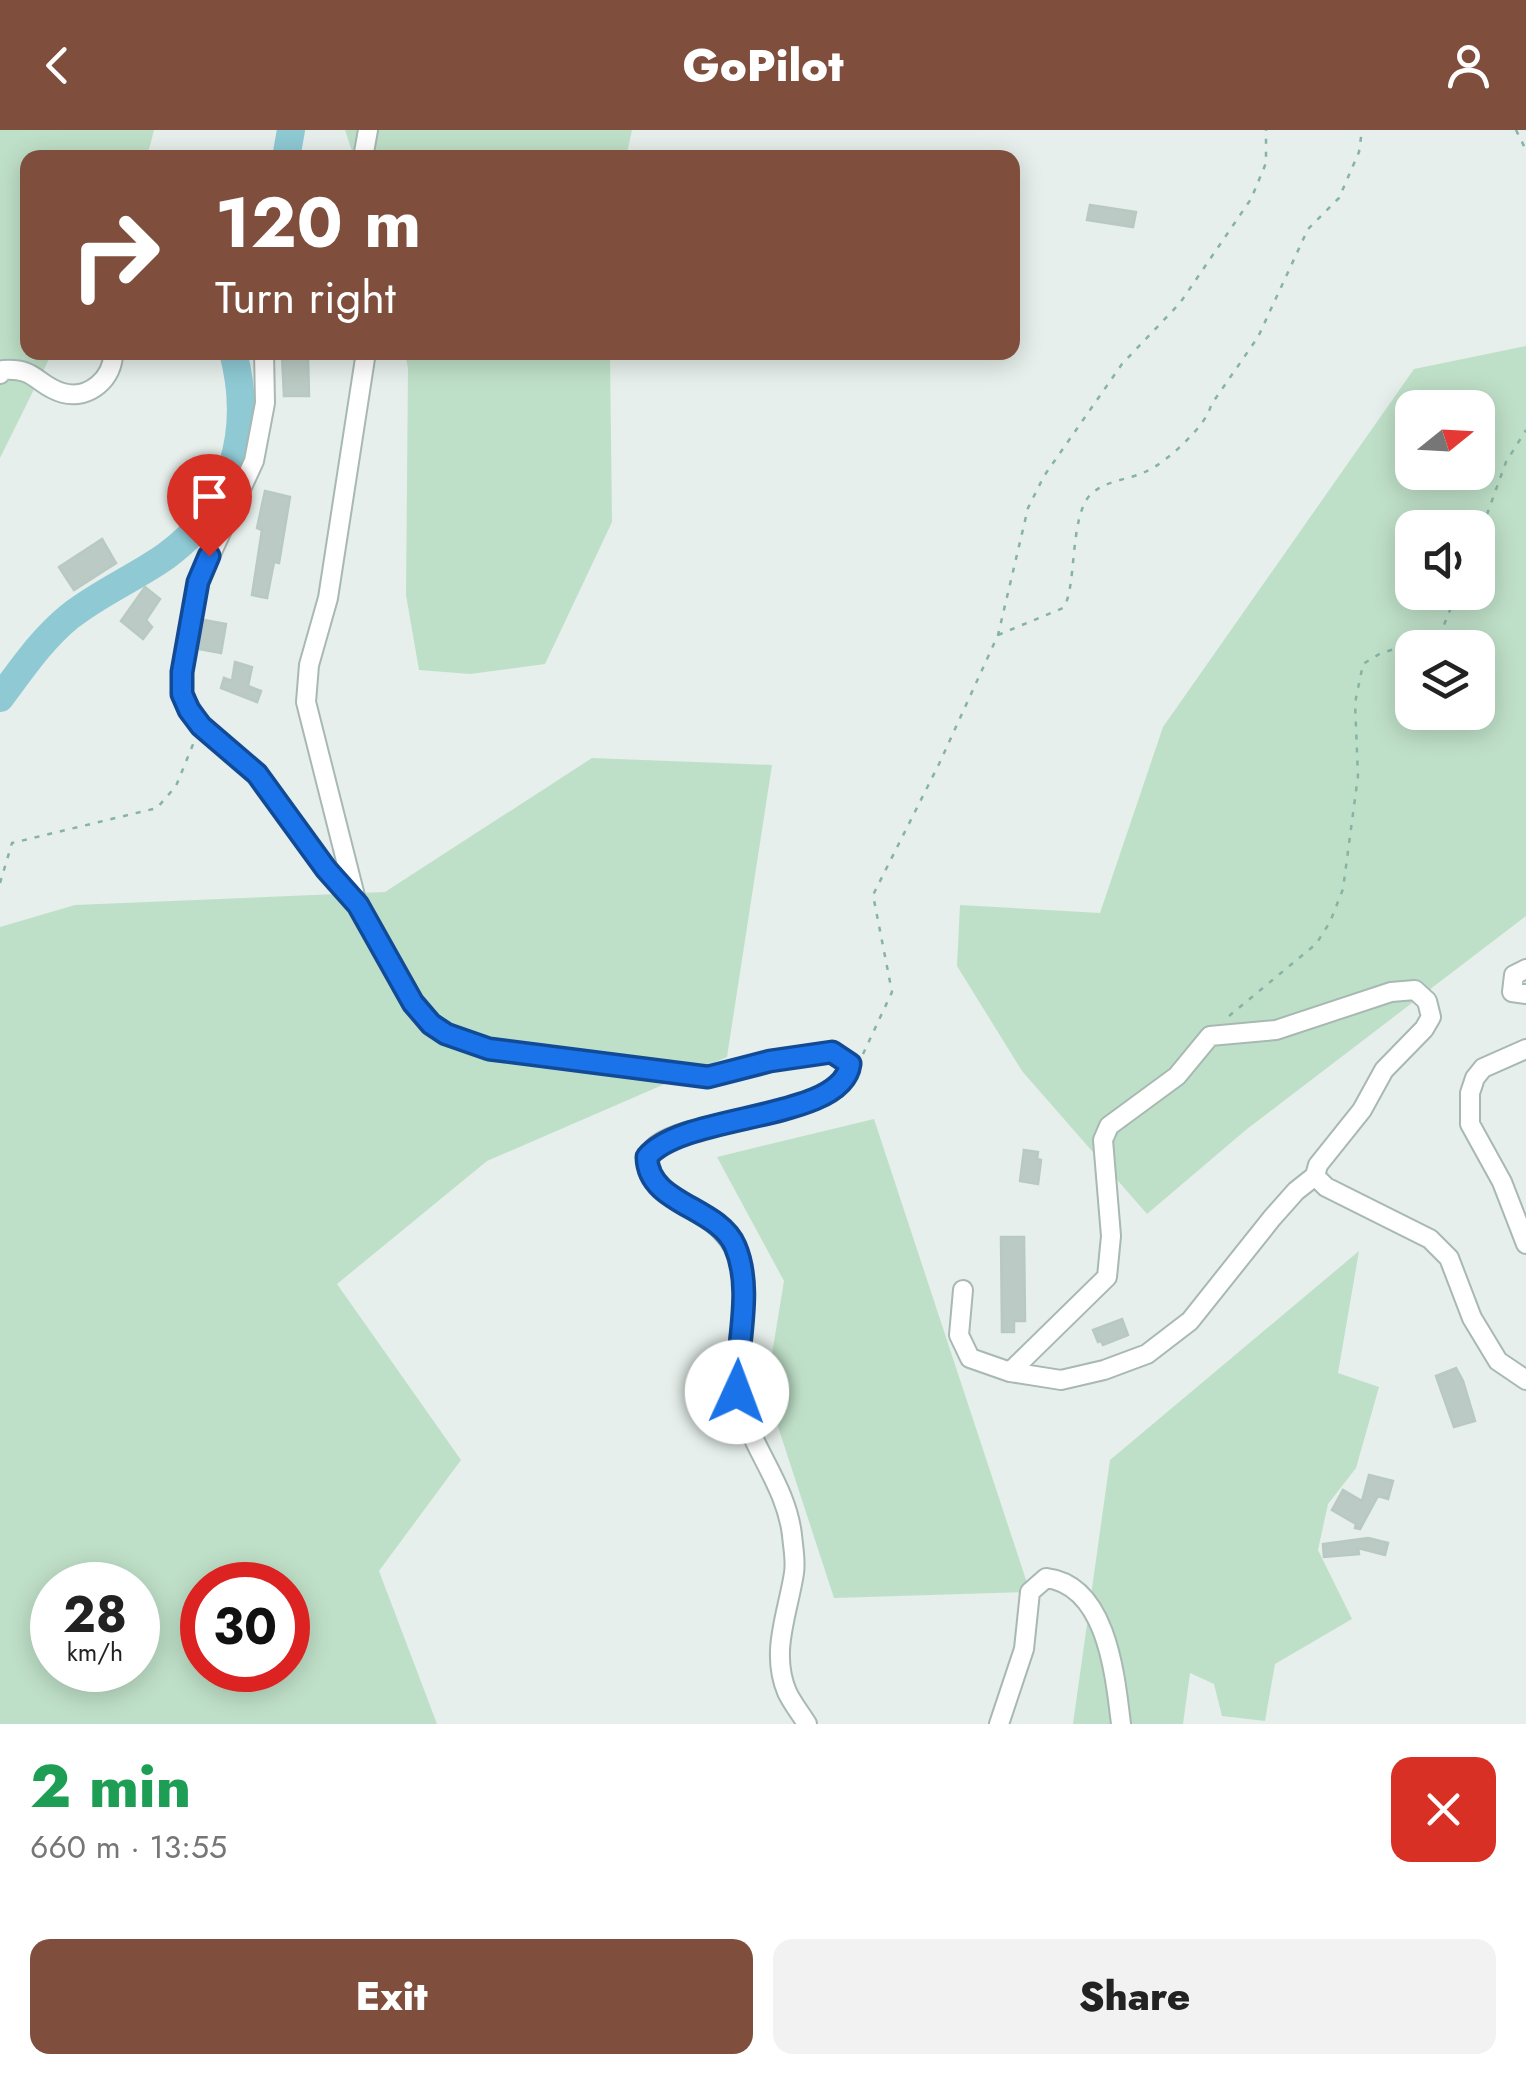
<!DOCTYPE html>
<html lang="en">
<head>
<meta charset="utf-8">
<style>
	body { margin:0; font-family:Jost,sans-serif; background:#f2f2f2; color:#222; height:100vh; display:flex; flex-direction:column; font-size:38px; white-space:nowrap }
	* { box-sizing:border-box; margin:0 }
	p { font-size:32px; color:#767676 }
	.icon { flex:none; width:55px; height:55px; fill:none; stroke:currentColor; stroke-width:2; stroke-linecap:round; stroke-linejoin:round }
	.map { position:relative; height:1594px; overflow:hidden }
	.sheet { display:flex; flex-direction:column; background:#fff; flex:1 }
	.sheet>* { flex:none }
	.guide { position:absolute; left:20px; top:20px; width:1000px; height:210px; border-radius:20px; box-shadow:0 5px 25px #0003; background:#804e3d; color:#fff; overflow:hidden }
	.needle { width:65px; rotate:72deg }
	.controls { position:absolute; left:1395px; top:260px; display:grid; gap:20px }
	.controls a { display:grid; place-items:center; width:100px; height:100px; border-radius:20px; background:#fff; box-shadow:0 5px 25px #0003; font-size:50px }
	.speed { position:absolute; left:30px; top:1432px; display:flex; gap:20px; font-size:50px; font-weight:700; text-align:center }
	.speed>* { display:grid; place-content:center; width:130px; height:130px; border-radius:50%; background:#fff; box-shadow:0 5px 25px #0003; line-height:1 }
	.speed small { font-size:25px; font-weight:400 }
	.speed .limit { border:15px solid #d22; background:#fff; color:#111 }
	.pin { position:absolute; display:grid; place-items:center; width:85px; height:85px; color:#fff; margin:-102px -42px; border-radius:50% 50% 50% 0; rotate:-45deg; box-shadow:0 0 10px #0007 }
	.pin .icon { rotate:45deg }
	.me { position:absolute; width:110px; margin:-55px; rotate:2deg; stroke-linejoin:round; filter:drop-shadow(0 0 8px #0008) }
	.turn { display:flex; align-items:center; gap:35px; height:210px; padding:0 30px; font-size:45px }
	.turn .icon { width:130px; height:130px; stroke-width:2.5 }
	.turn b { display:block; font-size:70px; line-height:85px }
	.round { display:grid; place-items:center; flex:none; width:105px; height:105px; border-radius:20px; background:#f2f2f2 }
	.overview { display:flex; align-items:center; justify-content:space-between; height:170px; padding:0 30px }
	h1 { font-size:60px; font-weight:800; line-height:75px; color:#1e9e55 }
	.button { display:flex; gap:20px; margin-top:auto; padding:20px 30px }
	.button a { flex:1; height:115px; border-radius:20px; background:#804e3d; color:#fff; font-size:40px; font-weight:800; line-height:115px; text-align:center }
	.button a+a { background:#f2f2f2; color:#222 }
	header { display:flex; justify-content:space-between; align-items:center; height:130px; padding:0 30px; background:#804e3d; color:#fff; font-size:45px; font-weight:800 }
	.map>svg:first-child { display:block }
	.green { fill:#bfe0c8; fill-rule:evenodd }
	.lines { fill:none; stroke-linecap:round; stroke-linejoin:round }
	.river { stroke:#8ec9d4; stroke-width:28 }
	.building { fill:#bbcac4; stroke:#b8c9c2; stroke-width:2.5 }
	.minor-casing { stroke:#a8b8b2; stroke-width:22 }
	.path { stroke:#86b3a5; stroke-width:2.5; stroke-dasharray:5 8; stroke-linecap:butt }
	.minor { stroke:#fff; stroke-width:18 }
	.route-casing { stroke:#114b97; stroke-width:25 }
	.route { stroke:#1a73e8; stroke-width:18 }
</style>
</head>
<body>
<header><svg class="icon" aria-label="back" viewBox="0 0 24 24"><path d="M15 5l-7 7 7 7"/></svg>GoPilot<svg class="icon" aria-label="person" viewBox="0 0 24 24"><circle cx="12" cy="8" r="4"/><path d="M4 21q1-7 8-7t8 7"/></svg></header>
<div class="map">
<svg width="1526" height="1594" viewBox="0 0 1526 1594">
	<rect width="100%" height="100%" fill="#e6efeb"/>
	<!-- green -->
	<path class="green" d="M0 0H154L147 27 28 28V222L52 223 0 328Z
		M345 0H632L626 28 354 27Z
		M1526 216V786L1247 999 1147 1084 1022 941 957 836 960 775 1100 783 1163 597 1414 239ZM1412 278H1478V342H1412ZM1412 398H1478V462H1412ZM1412 518H1478V582H1412Z
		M405 223H610L612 392 545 534 470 544 419 540 406 465 408 238Z
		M592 628 772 635 727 927 487 1031 337 1154 461 1330 379 1441 437 1594H0V797L75 775 385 762ZM52 1455H138V1540H52ZM202 1455H288V1540H202Z
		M874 989 1030 1462 834 1468 766 1260 784 1151 717 1027Z
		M1359 1121 1338 1243 1379 1257 1356 1338 1328 1374 1318 1420 1352 1489 1275 1534 1265 1591 1222 1586 1214 1554 1190 1543 1183 1594H1073L1110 1330Z"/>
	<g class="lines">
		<!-- river -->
		<path class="river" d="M286 28 291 0
			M0 568C22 539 41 510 69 487 99 463 135 448 166 426 233 377 254 301 233 222"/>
	</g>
	<!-- building -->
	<path class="building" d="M1090 75 1136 82 1133 97 1087 90Z
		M282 225H308L309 266H284Z
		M265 361 290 367 279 433 274 432 267 468 252 465 262 400 257 398Z
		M102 409 116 433 74 460 59 437Z
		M145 457 160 469 146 490 152 497 143 509 121 491Z
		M204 490 226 494 221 523 199 519Z
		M235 532 252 537 248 556 261 561 257 572 221 558 224 548 232 551Z
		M1024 1020 1038 1022 1037 1029 1041 1030 1038 1054 1020 1051Z
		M1001 1107H1024L1025 1191H1014V1202H1002Z
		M1122 1189 1128 1205 1103 1215 1101 1211 1098 1212 1093 1200Z
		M1456 1238 1463 1251 1475 1291 1454 1297 1436 1246Z
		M1369 1345 1393 1351 1388 1369 1378 1366 1360 1399 1355 1398 1356 1394 1332 1380 1343 1360 1362 1371Z
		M1368 1408 1388 1413 1385 1425 1358 1418 1359 1424 1324 1427 1323 1414Z"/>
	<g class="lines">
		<defs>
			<path id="minor" d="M363 28 368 0
				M264 222 265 273 254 331 198 452 182 542V564L201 596 257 644 326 739 358 775 413 873 431 895 446 904 489 919 708 947 770 931 833 921 850 934C843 989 695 986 657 1015 653 1018 650 1023 647 1027 648 1079 731 1073 743 1143 750 1182 730 1225 738 1264 748 1315 786 1353 792 1405 793 1417 796 1431 794 1443 788 1483 770 1522 787 1562 792 1573 801 1584 807 1594
				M0 244 3 240C36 237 37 256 63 263 89 270 114 248 113 222
				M356 770 306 572 309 535 328 468 366 222
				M1526 839 1514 845 1512 862 1526 864
				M1415 860 1427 871 1431 887 1424 899 1384 940 1362 980 1318 1035 1315 1046 1296 1061 1272 1088 1190 1191 1147 1224 1104 1240 1061 1250 1010 1242 1107 1147 1111 1106 1103 1010 1109 996 1177 946 1210 906 1276 900 1391 862Z
				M1526 919 1483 938 1475 948 1470 963V994L1502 1052 1526 1114
				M1315 1046 1326 1057 1430 1109 1449 1128 1472 1188 1498 1231 1526 1250
				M963 1160 959 1205 970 1228 1010 1242
				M999 1594 1024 1519 1030 1462 1046 1448C1107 1455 1115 1545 1121 1594"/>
		</defs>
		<!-- minor casing -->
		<use href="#minor" class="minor-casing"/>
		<!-- path -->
		<path class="path" d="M1516 0 1526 20
			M1478 409 1506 332 1526 300
			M998 505 1063 478C1077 461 1069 388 1090 365 1105 350 1129 350 1147 341 1167 332 1207 295 1211 275L1258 207 1308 99 1339 68 1359 22 1362 0
			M0 753 12 713 157 678 176 656 194 612
			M1229 886 1316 814 1330 792 1343 759 1358 646 1355 573 1363 534 1381 523 1433 508 1444 495 1457 462
			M863 924 892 862 873 765 939 634 998 505 1028 378 1044 346 1122 234 1180 173 1251 69 1266 33V0"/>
		<!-- minor -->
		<use href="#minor" class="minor"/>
	</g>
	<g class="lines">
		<defs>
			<path id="route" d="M209 426 198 452 182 542V564L189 580 201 596 257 644 326 739 358 775 413 873 431 894 446 904 489 919 708 947 770 931 832 922 850 934C842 992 684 982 647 1027 648 1075 718 1076 735 1116 754 1160 736 1215 737 1262"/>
		</defs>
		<!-- route casing -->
		<use href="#route" class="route-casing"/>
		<!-- route -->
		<use href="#route" class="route"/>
	</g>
</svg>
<div class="controls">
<a><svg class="needle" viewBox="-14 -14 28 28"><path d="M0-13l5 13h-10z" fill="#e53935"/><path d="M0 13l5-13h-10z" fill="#767676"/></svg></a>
<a><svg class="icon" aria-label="sound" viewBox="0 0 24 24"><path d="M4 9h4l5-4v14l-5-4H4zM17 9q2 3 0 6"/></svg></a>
<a><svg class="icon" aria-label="layers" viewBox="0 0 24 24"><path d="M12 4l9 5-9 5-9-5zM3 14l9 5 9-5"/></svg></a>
</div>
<div class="speed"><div>28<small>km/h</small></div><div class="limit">30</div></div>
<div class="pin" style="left:209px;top:426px;background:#d93025"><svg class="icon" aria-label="arrive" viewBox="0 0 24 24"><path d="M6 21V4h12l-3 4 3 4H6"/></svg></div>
<svg class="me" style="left:737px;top:1262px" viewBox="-20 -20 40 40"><circle r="19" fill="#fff"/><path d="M0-13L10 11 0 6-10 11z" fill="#1a73e8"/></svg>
<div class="guide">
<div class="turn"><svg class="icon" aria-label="right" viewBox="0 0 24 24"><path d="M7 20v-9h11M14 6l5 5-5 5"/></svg><div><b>120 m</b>Turn right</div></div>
</div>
</div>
<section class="sheet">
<div class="overview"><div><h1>2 min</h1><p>660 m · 13:55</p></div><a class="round" style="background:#d93025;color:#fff"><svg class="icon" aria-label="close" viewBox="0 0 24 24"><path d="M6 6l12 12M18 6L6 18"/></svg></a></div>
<div class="button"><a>Exit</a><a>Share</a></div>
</section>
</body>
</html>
